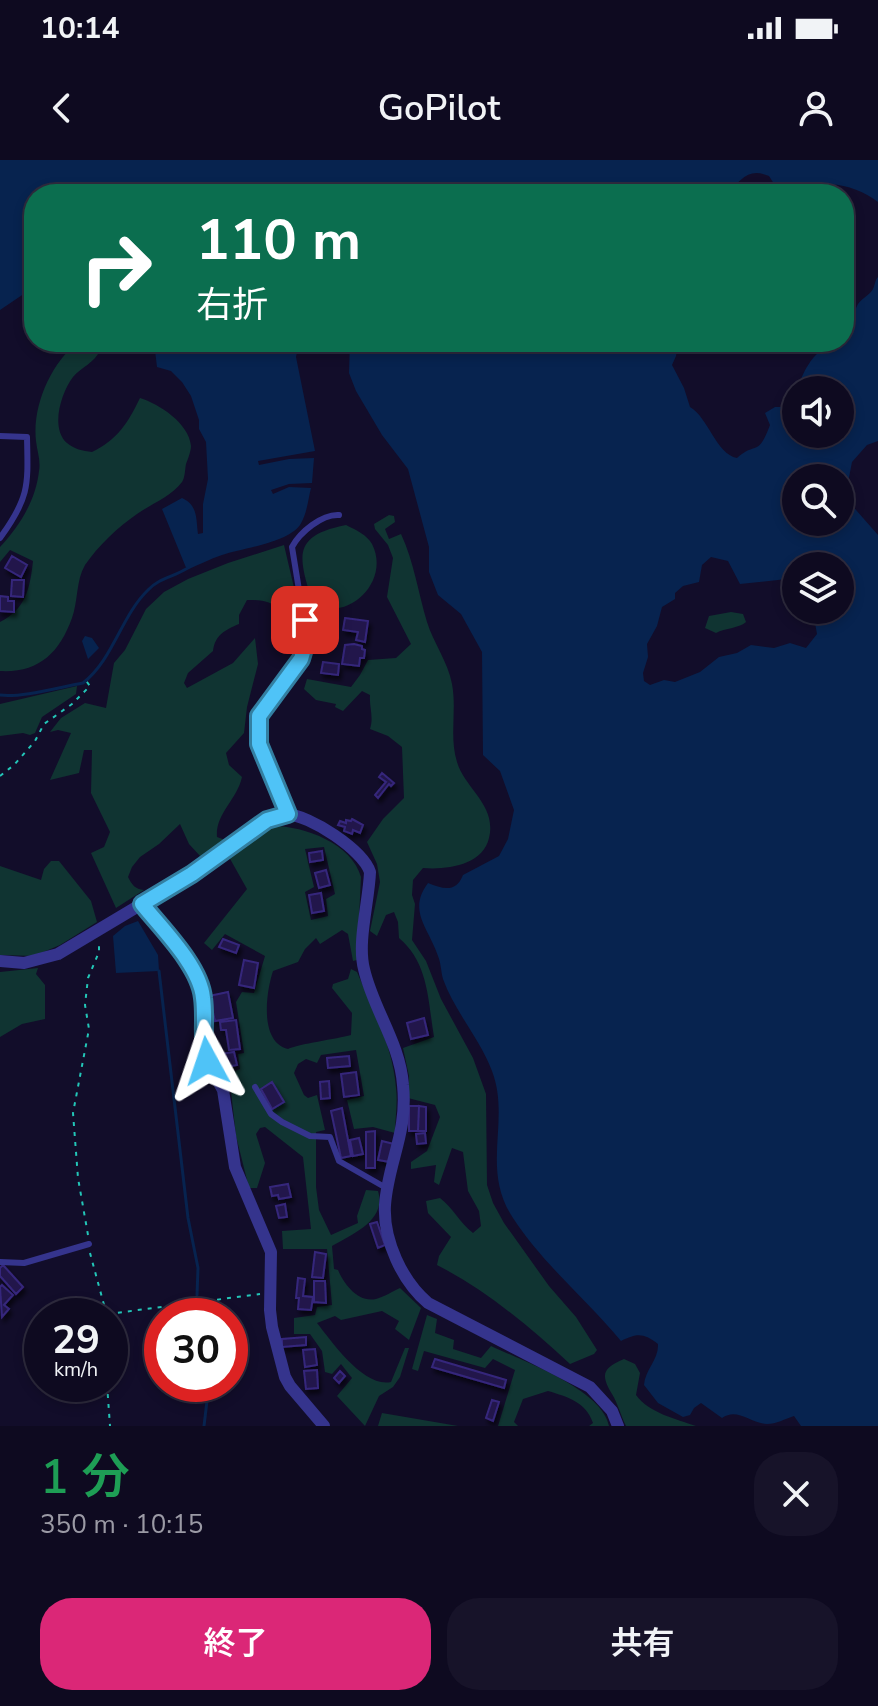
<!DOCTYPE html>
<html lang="ja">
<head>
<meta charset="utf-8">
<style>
	body { margin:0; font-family:"Nunito Sans","Noto Sans JP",sans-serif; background:#171329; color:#f1f3f6; height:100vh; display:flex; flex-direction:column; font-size:30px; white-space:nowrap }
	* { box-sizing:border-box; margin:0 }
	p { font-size:26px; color:#9b9aa5 }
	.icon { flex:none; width:44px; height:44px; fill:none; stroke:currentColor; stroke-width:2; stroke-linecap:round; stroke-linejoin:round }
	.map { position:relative; height:1266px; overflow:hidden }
	.sheet { display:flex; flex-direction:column; background:#0e0a20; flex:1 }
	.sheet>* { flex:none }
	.guide { position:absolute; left:24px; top:24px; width:830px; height:168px; border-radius:32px; box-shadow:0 4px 12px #0003,0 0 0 2px #2e2b3e; background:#0b6e4f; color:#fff; overflow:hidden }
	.buttons { position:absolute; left:782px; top:216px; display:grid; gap:16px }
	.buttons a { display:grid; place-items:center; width:72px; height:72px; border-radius:50%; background:#0e0a20; box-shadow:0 4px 12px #0003,0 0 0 2px #2e2b3e; font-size:40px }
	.speed { position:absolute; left:24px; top:1138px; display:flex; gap:16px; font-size:40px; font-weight:700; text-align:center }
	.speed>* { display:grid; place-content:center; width:104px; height:104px; border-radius:50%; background:#0e0a20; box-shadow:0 4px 12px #0003,0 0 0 2px #2e2b3e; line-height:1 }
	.speed small { font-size:20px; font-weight:400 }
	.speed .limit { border:12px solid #d22; background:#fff; color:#111 }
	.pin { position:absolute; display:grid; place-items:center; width:68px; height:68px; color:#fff; margin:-34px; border-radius:16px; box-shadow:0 4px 12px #0006 }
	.me { position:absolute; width:88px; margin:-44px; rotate:355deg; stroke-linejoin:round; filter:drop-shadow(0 0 6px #0008) }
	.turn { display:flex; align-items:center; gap:28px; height:168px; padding:0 40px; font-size:36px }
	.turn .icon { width:104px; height:104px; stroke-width:2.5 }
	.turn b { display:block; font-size:56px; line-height:68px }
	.round { display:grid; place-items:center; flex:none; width:84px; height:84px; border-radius:32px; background:#171329 }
	.summary { display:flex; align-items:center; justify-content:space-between; height:136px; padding:0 40px }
	h1 { font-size:48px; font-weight:600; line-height:60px; color:#1e9e55 }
	.action { display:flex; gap:16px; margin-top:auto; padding:16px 40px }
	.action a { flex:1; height:92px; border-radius:32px; background:#db2777; color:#fff; font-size:32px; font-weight:600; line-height:92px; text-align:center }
	.action a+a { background:#171329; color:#f1f3f6 }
	.status { display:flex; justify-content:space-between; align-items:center; height:56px; padding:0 40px; background:#0e0a20; direction:ltr }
	.status svg { height:22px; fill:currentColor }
	header { display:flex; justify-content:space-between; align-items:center; height:104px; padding:0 40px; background:#0e0a20; font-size:36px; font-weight:600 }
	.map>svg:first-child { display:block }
	.green { fill:#103432; fill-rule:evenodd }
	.water { fill:#07234f; fill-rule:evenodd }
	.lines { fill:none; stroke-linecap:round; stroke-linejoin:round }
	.stream { stroke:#07234f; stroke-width:3 }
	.building { fill:#21184c; stroke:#36277b; stroke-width:2; filter:url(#shadow) }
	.path { stroke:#23c6b8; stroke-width:2; stroke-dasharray:4 6; stroke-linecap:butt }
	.lane { stroke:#35348d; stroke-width:6 }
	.street { stroke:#35348d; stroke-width:12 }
	.route-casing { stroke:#337fa1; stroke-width:20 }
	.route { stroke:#4fc3f7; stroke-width:14 }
</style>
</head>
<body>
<div class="status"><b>10:14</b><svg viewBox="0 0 49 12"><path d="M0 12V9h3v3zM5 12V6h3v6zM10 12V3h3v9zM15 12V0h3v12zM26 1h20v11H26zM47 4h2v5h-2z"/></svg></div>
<header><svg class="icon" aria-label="back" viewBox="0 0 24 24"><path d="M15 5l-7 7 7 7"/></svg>GoPilot<svg class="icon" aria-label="person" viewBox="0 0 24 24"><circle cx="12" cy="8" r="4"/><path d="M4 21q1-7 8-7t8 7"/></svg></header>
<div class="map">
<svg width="878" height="1266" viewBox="0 0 878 1266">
	<defs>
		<filter id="shadow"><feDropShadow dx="2.5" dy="4.5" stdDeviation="2" flood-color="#0009"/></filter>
	</defs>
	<rect width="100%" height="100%" fill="#120d2a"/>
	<!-- green -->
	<path class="green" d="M78 182H94L100 190C95 203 81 207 73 217 61 233 50 268 67 283 74 289 83 291 92 292 117 280 128 263 140 238 159 244 189 263 191 286 191 291 188 299 186 304 185 309 185 318 182 322 172 336 151 344 137 354 118 367 98 386 85 405 76 420 78 442 72 458 59 494 38 513 0 511V462C26 449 30 428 33 401L10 390 0 402V387C19 367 36 340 39 311 41 301 37 291 36 281 32 246 51 203 78 182Z
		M389 355 394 356 395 362 385 369 389 379 401 374C414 402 418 432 427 462 433 482 448 502 452 524 457 550 449 576 457 602 465 629 497 645 489 678 483 705 447 710 423 708L413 720 412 735 415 744 412 780 426 801 441 839 473 898 486 934 487 1025 493 1043 504 1063 549 1126 576 1157 597 1190 594 1194 570 1204C530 1167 486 1130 437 1105L439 1096 451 1077 428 1053 426 1041 440 1038C453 1048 460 1063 473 1073L481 1066 479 1051 468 1031 463 992 452 988 439 1025 434 1022 436 1005 411 1009V1002L427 991 440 957 435 945 408 938 409 916 403 888 434 877C428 842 429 803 399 778L398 762 394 752 386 755 377 776 370 771 380 722 377 704 367 682 383 659 404 638 402 587 388 576 370 569C374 557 369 547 370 535L362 531 343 551 335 547 336 544 316 540 304 529 307 519 351 527 360 515 368 500 396 498 411 484 387 437 393 398 388 385 375 369 374 364Z
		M346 365C356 370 367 375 372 384 391 421 348 463 313 444 299 398 290 376 346 365Z
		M284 385 303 466C280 451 277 439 247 440L239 455V464C225 470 215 475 213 491L188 513 184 523 187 528 233 503 255 478 258 504 247 547 244 573 226 593 229 605 242 617C237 640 215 654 217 677L225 680 201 697 189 684 180 664 159 684 140 697 132 707 128 717C132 725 135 729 144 730L116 748 91 693 104 687 110 672 91 633 92 590H84L79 613 50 620 71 573 58 570 50 572 61 558 85 543 106 548 114 503 125 490 146 449 164 432 188 419 228 403Z
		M731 452 743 454 746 462C740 468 725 468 716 473L705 468 709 456Z
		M77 526 76 534 42 557 35 573 30 575 23 573 0 576V544Z
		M273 666C305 666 352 684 361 717L357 800 353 801 348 774 342 770 320 784 316 778 305 789 298 802 273 811C266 832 259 882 288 889 298 884 337 879 351 875L352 853 332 828 333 824 348 819 351 809 357 812C373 850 393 887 396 928 398 943 395 958 395 973L373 967 354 969 347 940 364 936 356 890 321 895 317 903 306 899 298 904 294 913 304 935 308 938 317 935 325 970 316 972V1027L319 1050 331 1075 358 1063 357 1056 366 1030 378 1031C387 1060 353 1074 332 1086L334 1109 338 1110C344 1124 358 1143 376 1139 384 1137 393 1131 400 1128L421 1148 409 1180 395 1169 399 1161 382 1151 341 1160 335 1156 317 1163C332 1182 364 1228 391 1222L405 1188H409L400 1217 393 1227 379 1236 365 1266 337 1236 352 1218 341 1204 332 1214 325 1212 322 1191 310 1174H294V1158L315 1155 317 1147 332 1145 327 1089H283L282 1071 311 1069 303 997 265 967 260 968 256 974 265 1003 257 1028H249L236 976 229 913 240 909 238 894 244 893 236 842 242 832 254 833 265 796 225 774 212 790 204 783 247 729 229 697ZM324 687 335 734 326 739 328 756 311 760 305 732 314 727 305 689Z
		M51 701H59L91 741 97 762 60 785 34 796 0 795V706L41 720 44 709Z
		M38 808 36 814 45 825V859L22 864 0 877V812Z
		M427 1155 437 1159 435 1173 454 1180 453 1189 481 1198 491 1186C523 1201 603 1230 609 1266H589L593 1263C586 1242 568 1237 548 1231L523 1239 514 1262 518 1266H498L515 1210 493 1199 485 1208 424 1191 418 1211 412 1209Z
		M624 1199 635 1204 640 1213 636 1235C649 1253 676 1259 696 1266H626C621 1256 618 1244 612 1234 600 1214 603 1208 624 1199Z
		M382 1253 458 1266H378Z"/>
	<!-- water -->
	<path class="water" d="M0 0H878V42C864 31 841 22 824 25L818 34 783 33 776 27 769 16C748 7 741 20 727 34H34V127L0 150Z
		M878 117V281L867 285 852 302 846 333 849 342 878 375V1266H801L794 1256C785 1259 776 1264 767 1264 750 1263 737 1247 722 1258L701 1243 694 1248 690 1255 683 1257 658 1243 644 1225C645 1210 659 1199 658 1184 643 1173 638 1173 621 1181 586 1139 543 1104 513 1058 480 1008 511 961 492 911 480 879 455 852 443 819 441 812 441 803 438 796 429 768 407 751 428 723 443 729 456 733 463 715L499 696 508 679 514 650 500 611 483 595 482 492 461 454 438 435 429 412V387L408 309 382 275 356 231 349 213 350 182H678L676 196 672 205 684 228 690 247C708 257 716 294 737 298 755 281 758 298 770 265L765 253 775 247H796V274H840V230H797C804 208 818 182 844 182 844 176 855 150 858 144 862 138 870 135 873 129 875 125 875 120 878 117ZM840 318V362H796V318ZM711 397 728 401 740 424 796 418V406H840V450H819L815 463 817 474 806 488 790 483 774 488 751 485 737 493 719 497 700 512 675 522 664 520 650 525 644 521 643 513 648 497 647 484 657 466 662 447 675 439V433L683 426 699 422 702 405Z
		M154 182H299L296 197 315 291 258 301 259 305 289 299 314 298 312 323 289 324 271 330 273 334 289 327 311 328C308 340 307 354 300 365 287 383 243 388 222 395 210 399 198 405 187 410L162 349 182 338C198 345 196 359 198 374L203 373V344L208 319 206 282 199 269V260L191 236 182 222 171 211 157 207Z
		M85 476 92 478 99 488 88 499 82 481Z
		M138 761 158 795 159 811 116 813 113 776 125 766Z"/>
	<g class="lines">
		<!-- stream -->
		<path class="stream" d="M0 535C21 538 60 527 83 523 113 500 121 456 148 430 159 418 173 417 186 409
			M159 811 188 1058 198 1108 197 1135
			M199 1147 203 1156
			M204 1266 209 1224"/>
	</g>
	<!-- building -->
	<path class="building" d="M12 396 27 405 21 417 5 408Z
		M12 420H24L23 437 11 436Z
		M0 436 8 437V441H14V452L0 451Z
		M345 458 368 461 365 482 356 480 358 472 343 470Z
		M354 484 362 486V489L365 490 364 498H360L359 506 342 504 345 485Z
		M323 502 339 504 338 515 321 513Z
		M382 613 394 623 391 626 389 624 378 638 375 635 386 622 379 617Z
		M352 659 363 665 360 673 353 670 352 674 344 671 345 667 338 665 340 661 346 663V660L351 661Z
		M322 691 323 700 310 702 309 693Z
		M326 710 330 725 319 728 315 713Z
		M321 733 324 751 312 753 309 735Z
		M223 779 239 785 236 793 219 787Z
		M244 800 258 803 254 828 239 825Z
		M228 832 233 858 215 861 209 836Z
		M424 858 428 875 411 879 407 863Z
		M236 860 240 889 229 890 226 870H221L220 862Z
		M234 892 237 905 216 909 214 895Z
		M349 896 350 906 328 908 327 898Z
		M356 912 359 935 344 937 341 914Z
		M329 921 330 938 321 939 320 922Z
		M272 922 284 942 272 949 261 929Z
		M409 946H419L418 971H409Z
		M419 946 426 947V971H418Z
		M342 948 351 996 341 998 331 951Z
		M375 971V1008H366V972Z
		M425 973 426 983 417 984 416 974Z
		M359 978 363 994 353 996 350 980Z
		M382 981 394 984 390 1002 378 1000Z
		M288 1024 291 1037 279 1039 278 1035 272 1036 270 1027Z
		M285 1044 287 1057 279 1058 276 1046Z
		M377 1062 385 1085 378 1088 370 1064Z
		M315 1092 326 1094 323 1118 312 1117Z
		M3 1105 23 1127 16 1134 0 1116V1108Z
		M298 1118 305 1119 303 1136 313 1137 311 1150 298 1149 299 1138H296Z
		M314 1121H325L326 1143 314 1142Z
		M2 1125 13 1135 4 1145 9 1149 2 1157 0 1127Z
		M306 1177V1185L282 1187V1179Z
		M315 1189 317 1205 305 1207 303 1190Z
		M435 1199 506 1220 504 1228 432 1207Z
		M317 1210 318 1228 306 1229 304 1211Z
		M340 1211 345 1216 339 1223 334 1218Z
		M492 1240 499 1242 493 1261 486 1258Z"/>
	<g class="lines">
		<!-- path -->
		<path class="path" d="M0 616 14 605 35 581 44 564 72 544 90 526 84 518
			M88 1075 78 1018 73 953 89 869 85 845 88 818 99 792V783
			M90 1093 107 1156
			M108 1154 260 1134
			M107 1224 110 1266"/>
		<!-- lane -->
		<path class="lane" d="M0 276 27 277C28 325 30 337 0 378
			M288 654 259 584 258 573 259 556 301 499 307 479 292 387C300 372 322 354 339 355
			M255 927 271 954 282 962 310 976 330 977 339 1001 388 1029
			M0 1102 24 1103 89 1084"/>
		<!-- street -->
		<path class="street" d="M142 744 196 813 203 838 204 890 207 901 223 930 235 1007 271 1092 270 1150 272 1167 285 1217 290 1226 324 1266
			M0 801 24 803 58 794 192 714 267 660C273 657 279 653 286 654 310 655 363 690 370 712 369 741 357 782 364 809 373 849 400 883 403 925 408 973 388 1002 385 1045 383 1080 402 1121 428 1143L590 1227 612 1251 618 1266"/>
	</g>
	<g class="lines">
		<defs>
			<path id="route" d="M207 901C201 880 206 860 203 838 200 806 162 769 142 744L192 714 267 660 288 654 259 584V556L301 499 307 479 305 460"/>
		</defs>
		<!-- route casing -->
		<use href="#route" class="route-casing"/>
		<!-- route -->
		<use href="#route" class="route"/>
	</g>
</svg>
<div class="buttons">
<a><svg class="icon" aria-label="sound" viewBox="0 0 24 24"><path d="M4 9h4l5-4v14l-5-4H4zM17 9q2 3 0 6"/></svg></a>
<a><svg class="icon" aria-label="search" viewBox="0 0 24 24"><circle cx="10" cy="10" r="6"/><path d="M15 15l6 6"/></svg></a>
<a><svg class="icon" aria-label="layers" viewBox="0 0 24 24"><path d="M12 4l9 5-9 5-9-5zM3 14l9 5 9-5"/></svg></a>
</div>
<div class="speed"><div>29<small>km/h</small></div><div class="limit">30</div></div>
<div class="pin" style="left:305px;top:460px;background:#d93025"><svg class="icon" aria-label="arrive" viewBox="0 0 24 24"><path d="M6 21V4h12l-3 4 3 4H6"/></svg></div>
<svg class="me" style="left:207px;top:901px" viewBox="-20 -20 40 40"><path d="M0-17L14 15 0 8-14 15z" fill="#4fc3f7" stroke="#fff" stroke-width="4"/></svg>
<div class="guide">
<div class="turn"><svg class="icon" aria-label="right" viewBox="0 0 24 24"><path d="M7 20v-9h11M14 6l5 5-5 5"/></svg><div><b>110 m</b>右折</div></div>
</div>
</div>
<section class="sheet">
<div class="summary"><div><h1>1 分</h1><p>350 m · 10:15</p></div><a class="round"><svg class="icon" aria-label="close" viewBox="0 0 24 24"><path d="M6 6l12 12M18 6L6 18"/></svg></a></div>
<div class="action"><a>終了</a><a>共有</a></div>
</section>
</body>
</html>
